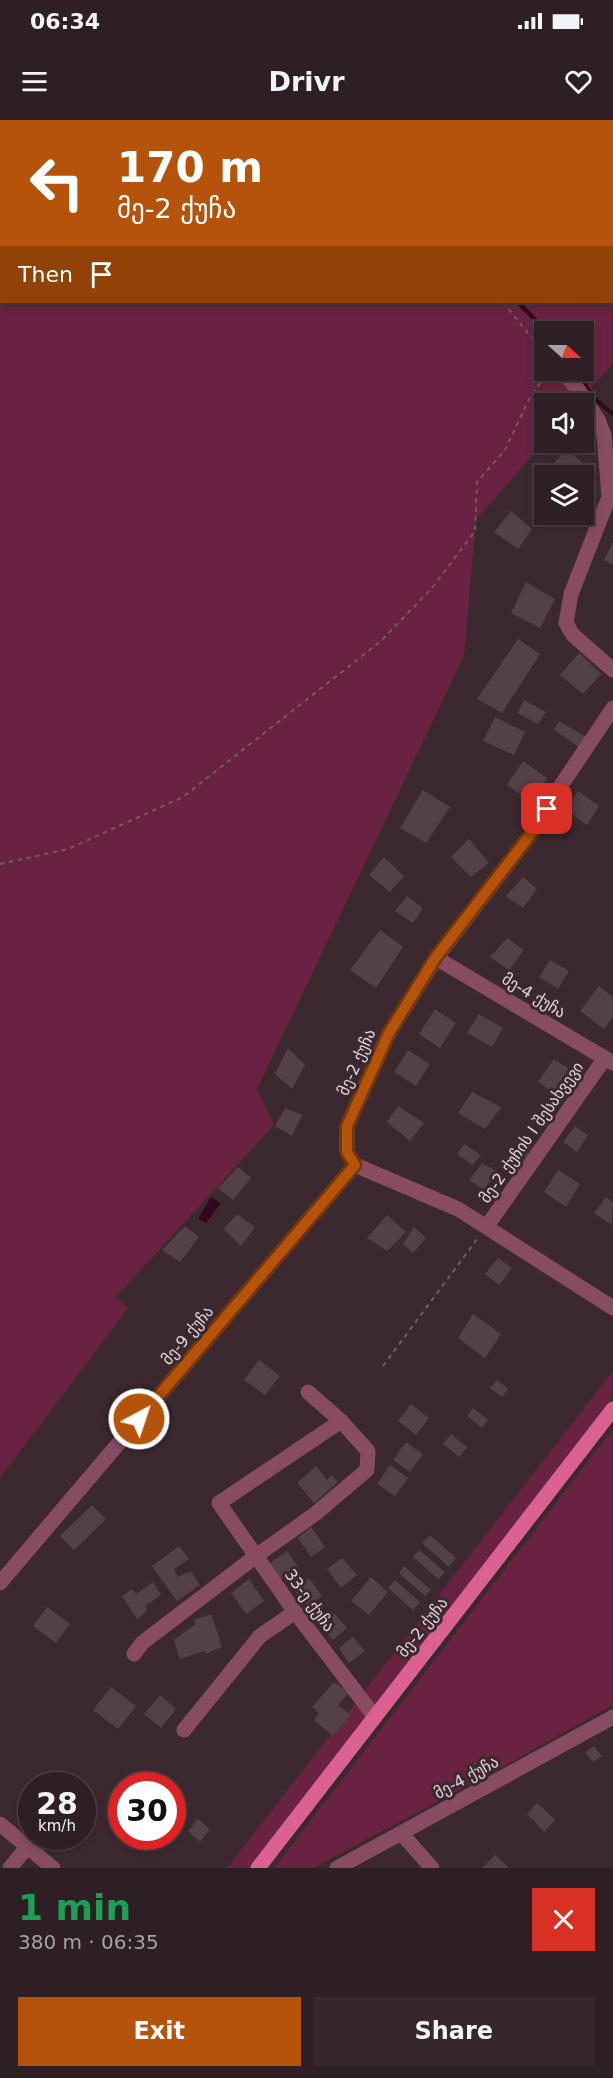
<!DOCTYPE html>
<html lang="en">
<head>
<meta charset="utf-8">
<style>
	body { margin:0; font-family:"DejaVu Sans","Noto Sans Georgian",sans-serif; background:#35272c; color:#f1f3f6; height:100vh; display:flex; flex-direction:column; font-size:22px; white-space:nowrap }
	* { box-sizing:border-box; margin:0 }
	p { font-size:20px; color:#a7a2a6 }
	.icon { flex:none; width:33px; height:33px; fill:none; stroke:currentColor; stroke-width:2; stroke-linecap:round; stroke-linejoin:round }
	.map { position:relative; height:1748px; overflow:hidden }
	.details { display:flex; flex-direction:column; background:#2d1f24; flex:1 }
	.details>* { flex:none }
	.banner { position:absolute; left:0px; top:0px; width:614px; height:183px; box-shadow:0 3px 9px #0003,0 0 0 2px #483d41; background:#b45309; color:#fff; overflow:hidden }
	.needle { width:39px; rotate:111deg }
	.fabs { position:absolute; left:534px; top:201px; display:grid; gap:12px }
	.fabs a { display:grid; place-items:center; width:60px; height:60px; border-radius:0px; background:#2d1f24; box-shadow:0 3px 9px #0003,0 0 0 2px #483d41; font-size:30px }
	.speed { position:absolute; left:18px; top:1652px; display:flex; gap:12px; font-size:30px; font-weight:700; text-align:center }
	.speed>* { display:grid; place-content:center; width:78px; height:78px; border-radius:50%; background:#2d1f24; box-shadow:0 3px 9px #0003,0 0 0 2px #483d41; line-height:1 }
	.speed small { font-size:15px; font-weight:400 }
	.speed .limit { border:9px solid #d22; background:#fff; color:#111 }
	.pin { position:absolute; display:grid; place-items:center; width:51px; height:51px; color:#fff; margin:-26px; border-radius:12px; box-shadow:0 3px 9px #0006 }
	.me { position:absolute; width:66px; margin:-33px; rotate:40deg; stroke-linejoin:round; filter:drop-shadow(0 0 4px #0008) }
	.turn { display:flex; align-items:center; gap:21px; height:126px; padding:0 18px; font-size:27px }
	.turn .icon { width:78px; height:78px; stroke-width:2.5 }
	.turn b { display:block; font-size:42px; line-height:51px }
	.then { display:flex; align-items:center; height:57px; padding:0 18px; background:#0003; gap:12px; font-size:22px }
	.round { display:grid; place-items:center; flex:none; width:63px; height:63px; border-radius:0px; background:#35272c }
	.overview { display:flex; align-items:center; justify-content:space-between; height:102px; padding:0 18px }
	h1 { font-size:36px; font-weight:700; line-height:45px; color:#1e9e55 }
	.action { display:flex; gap:12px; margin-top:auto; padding:12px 18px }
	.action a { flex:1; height:69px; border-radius:0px; background:#b45309; color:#fff; font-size:24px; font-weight:700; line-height:69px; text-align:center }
	.action a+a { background:#35272c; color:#f1f3f6 }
	.status { display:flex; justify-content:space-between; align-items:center; height:42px; padding:0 30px; background:#2d1f24; direction:ltr }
	.status svg { height:16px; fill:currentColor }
	header { display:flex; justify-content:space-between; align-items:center; height:78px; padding:0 18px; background:#2d1f24; font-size:27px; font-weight:700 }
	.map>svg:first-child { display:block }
	.green { fill:#692241; fill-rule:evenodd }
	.water { fill:#34051b }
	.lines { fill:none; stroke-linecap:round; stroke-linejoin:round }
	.stream { stroke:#34051b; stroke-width:4 }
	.building { fill:#544047 }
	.path { stroke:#6e5d63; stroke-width:2; stroke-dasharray:4.5 4.5; stroke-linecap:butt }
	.minor { stroke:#874c62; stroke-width:15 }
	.major { stroke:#db6193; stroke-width:15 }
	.route-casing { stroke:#753606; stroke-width:15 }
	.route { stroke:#b45309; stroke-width:10 }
	.labels { text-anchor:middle; stroke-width:6; stroke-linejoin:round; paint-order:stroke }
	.street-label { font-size:16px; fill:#e1d4d8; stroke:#3c2930 }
</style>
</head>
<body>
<div class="status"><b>06:34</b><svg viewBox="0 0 49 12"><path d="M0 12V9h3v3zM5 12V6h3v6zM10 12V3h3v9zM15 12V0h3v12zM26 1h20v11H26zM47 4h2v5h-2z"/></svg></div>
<header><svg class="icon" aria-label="menu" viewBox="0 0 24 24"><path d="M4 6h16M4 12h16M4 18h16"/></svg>Drivr<svg class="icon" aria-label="heart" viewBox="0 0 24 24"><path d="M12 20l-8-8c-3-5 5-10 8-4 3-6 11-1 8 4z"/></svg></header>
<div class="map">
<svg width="613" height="1748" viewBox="0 0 613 1748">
	<rect width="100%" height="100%" fill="#3c2930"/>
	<!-- green -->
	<path class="green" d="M0 0 535 1 2 2V182H612L613 67V243L578 283 544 284V322L476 400 464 536 257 969 274 1005 116 1177 128 1188 0 1358ZM544 212H584V250H544Z
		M613 1251V1277L250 1748H227Z
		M613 1309V1585L501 1648 313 1748H274Z"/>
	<!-- water -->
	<path class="water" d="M211 1077 221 1083 206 1103 198 1099Z"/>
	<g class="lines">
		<!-- stream -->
		<path class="stream" d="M373 0 375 2
			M518 182 547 212
			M573 250 597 281 613 294"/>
	</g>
	<!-- building -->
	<path class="building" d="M567 329 586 346 577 356H544V360L541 357Z
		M511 391 532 409 518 429 494 412Z
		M613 422V445L604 440Z
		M526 462 555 479 540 508 511 493Z
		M518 519 540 534 502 593 477 579Z
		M579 533 601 554 583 574 560 555Z
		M524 580 546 592 538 604 518 593Z
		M495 597 525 612 514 635 483 621Z
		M559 601 588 618 580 628 554 610Z
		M523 641 547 658 531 681 507 665Z
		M423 670 450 687 426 723 400 708Z
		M578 671 599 686 587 705 566 690Z
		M469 719 489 743 471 757 451 737Z
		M384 737 404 756 390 772 369 755Z
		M523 757 537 769 523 788 506 776Z
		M407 776 423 788 413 803 395 791Z
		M380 810 403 827 376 868 350 850Z
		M507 818 524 830 509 850 490 837Z
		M550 840 569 851 558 869 539 857Z
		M599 866 613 877V897L604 909 580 891Z
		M435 889 456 903 440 928 419 914Z
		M479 894 503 908 492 927 467 913Z
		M288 928 305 945 292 969 275 954Z
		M408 930 430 944 416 966 394 952Z
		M554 939 575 953 558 976 538 962Z
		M472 972 501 987 485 1009 458 993Z
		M398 986 424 1003 410 1021 387 1002Z
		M285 988 302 995 292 1016 275 1006Z
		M575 1006 588 1015 577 1032 563 1022Z
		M464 1024 481 1035 473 1045 457 1034Z
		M522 1026 530 1029 526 1038 516 1033Z
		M482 1043 496 1051 484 1070 469 1060Z
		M238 1047 251 1058 233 1080 218 1068Z
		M558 1050 580 1064 566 1087 544 1072Z
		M606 1077 613 1082 612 1105 594 1093Z
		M237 1094 255 1107 241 1126 224 1109Z
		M387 1095 406 1112 387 1131 367 1118Z
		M185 1106 199 1117 180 1142 162 1130Z
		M414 1107 426 1118 413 1133 403 1124Z
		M498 1138 512 1148 499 1165 485 1154Z
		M473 1194 501 1214 485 1238 458 1218Z
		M259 1240 280 1256 265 1275 244 1260Z
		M497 1260 508 1269 502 1277 490 1268Z
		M411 1284 429 1298 416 1315 398 1301Z
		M473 1288 488 1300 482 1308 467 1296Z
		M451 1314 467 1327 459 1337 443 1324Z
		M406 1322 423 1334 410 1352 393 1340Z
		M390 1345 408 1358 395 1376 377 1364Z
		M316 1346 327 1360 332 1355 338 1362 314 1383 297 1363Z
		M92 1385 106 1399 74 1430 60 1416Z
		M311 1407 325 1427 311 1437 298 1418Z
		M430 1415 456 1438 449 1447 422 1423Z
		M179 1426 189 1439 174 1449 178 1457 191 1451 200 1465 177 1481 152 1446Z
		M419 1430 445 1452 438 1459 413 1437Z
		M287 1431 298 1447 280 1459 270 1443Z
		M342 1438 357 1455 341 1468 327 1449Z
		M404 1446 431 1470 425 1476 399 1453Z
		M371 1457 388 1472 369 1495 351 1481Z
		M309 1458 322 1476 307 1487 295 1471Z
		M249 1459 264 1481 246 1494 231 1473Z
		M395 1460 420 1482 413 1490 388 1468Z
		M153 1462 161 1475 145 1486 147 1491 137 1499 122 1476 132 1469 136 1474Z
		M47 1487 70 1504 56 1523 33 1506Z
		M334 1493 347 1508 333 1520 319 1504Z
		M211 1494 222 1527 206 1534 204 1531 180 1539 174 1520 196 1504 194 1500Z
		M353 1517 365 1531 349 1543 339 1528Z
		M334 1562 349 1573 338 1585 351 1595 333 1616 314 1600 319 1593 312 1587Z
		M111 1567 136 1586 118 1609 93 1590Z
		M160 1575 176 1589 161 1608 144 1594Z
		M594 1626 602 1636 593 1642 585 1633Z
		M32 1676V1695L22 1687Z
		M537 1683 555 1700 544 1712 527 1694Z
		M198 1699 210 1709 200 1722 188 1711Z
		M495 1735 509 1748H482Z"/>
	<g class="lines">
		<!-- path -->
		<path class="path" d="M400 0V2
			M514 0 516 2
			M612 62 613 63
			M503 182 531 217 544 230
			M0 744 68 729 183 677 381 521 432 468 475 411 477 362 505 330 529 279 548 251
			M383 1246 478 1118"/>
		<!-- minor -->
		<path class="minor" d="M612 149H613
			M561 250 580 272 598 300 604 315 609 377 571 474 566 503 573 515 613 550
			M613 588 556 673 537 706 436 838 389 913 347 1006V1032L355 1045 458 1089 613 1188
			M436 838 613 943
			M487 1106 605 938
			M341 1301 219 1383 295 1492 375 1597
			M0 1463 355 1045
			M134 1534 142 1523 256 1436 315 1394 367 1350 368 1331 341 1301 308 1272
			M184 1610 260 1516 295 1492
			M0 1704 53 1748
			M401 1713 432 1748
			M10 1748 27 1727
			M337 1748 613 1597"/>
		<!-- major -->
		<path class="major" d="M258 1748 613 1289"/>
	</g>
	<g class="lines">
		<defs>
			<path id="route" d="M139 1299 355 1045 347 1032V1006L389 913 436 837 537 706 547 689"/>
		</defs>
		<!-- route casing -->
		<use href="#route" class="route-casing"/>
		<!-- route -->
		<use href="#route" class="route"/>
	</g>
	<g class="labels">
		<!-- street labels -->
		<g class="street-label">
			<text transform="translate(534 875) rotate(31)" y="6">მე-4 ქუჩა</text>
			<text transform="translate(356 942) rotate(-66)" y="6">მე-2 ქუჩა</text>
			<text transform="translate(531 1012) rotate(-55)" y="6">მე-2 ქუჩის I შესახვევი</text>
			<text transform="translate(187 1215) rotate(-50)" y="6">მე-9 ქუჩა</text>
			<text transform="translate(310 1480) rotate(54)" y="6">33-ე ქუჩა</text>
			<text transform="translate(422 1507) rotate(-52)" y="6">მე-2 ქუჩა</text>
			<text transform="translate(466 1657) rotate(-29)" y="6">მე-4 ქუჩა</text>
		</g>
	</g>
</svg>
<div class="fabs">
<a><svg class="needle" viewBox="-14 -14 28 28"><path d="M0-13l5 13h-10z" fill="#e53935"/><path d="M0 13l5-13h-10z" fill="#a7a2a6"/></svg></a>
<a><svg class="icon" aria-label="sound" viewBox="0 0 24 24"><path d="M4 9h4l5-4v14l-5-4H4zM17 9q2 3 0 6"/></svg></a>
<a><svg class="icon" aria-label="layers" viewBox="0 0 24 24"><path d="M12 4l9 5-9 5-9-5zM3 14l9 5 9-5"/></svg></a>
</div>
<div class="speed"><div>28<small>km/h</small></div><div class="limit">30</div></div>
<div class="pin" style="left:547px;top:689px;background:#d93025"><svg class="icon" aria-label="arrive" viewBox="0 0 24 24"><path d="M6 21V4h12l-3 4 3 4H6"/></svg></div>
<svg class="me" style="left:139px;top:1299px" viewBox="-20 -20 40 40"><circle r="17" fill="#b45309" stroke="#fff" stroke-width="3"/><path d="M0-11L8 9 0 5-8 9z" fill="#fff"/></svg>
<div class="banner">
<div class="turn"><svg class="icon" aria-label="left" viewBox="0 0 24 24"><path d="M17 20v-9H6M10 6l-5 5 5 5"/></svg><div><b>170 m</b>მე-2 ქუჩა</div></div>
<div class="then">Then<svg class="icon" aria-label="arrive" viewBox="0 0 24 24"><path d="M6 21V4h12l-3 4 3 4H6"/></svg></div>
</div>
</div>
<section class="details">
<div class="overview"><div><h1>1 min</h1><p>380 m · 06:35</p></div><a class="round" style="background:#d93025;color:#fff"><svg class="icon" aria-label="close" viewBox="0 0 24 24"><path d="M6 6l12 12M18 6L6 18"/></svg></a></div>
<div class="action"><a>Exit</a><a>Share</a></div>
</section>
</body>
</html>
